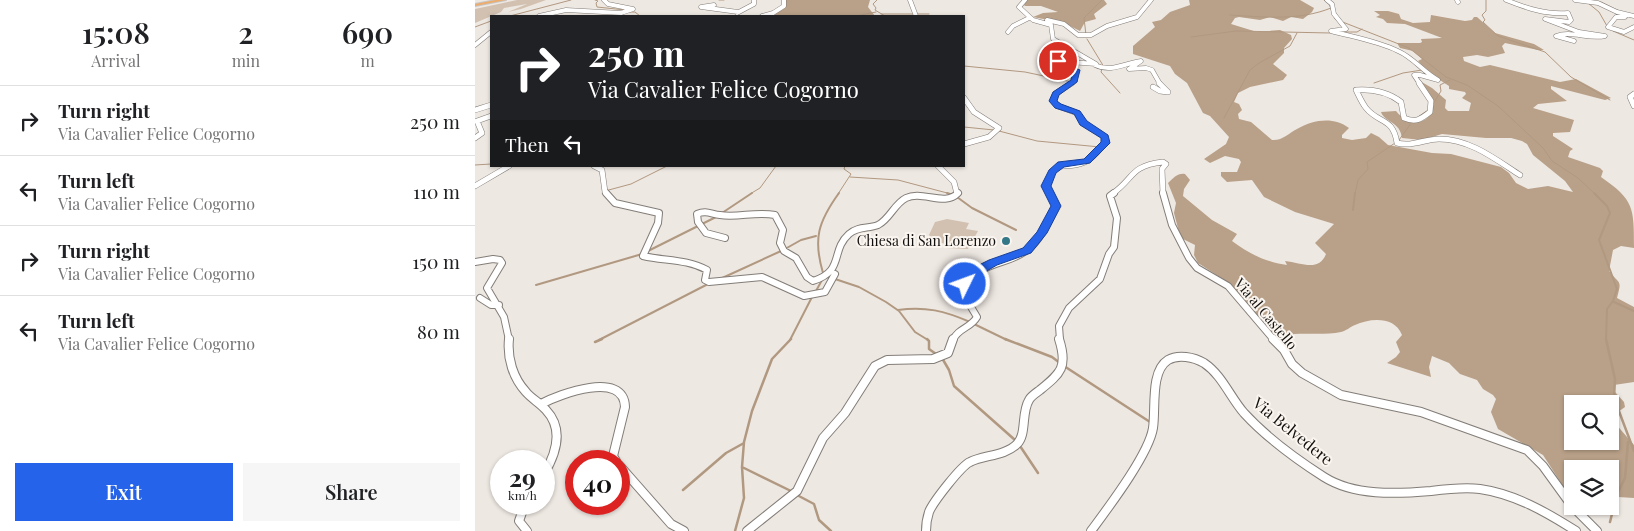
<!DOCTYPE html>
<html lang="en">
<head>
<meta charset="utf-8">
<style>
	body { margin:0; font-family:"Playfair Display",serif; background:#f6f6f6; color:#202124; height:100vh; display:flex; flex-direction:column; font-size:19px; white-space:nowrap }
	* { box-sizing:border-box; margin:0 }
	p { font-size:16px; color:#757577 }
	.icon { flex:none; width:28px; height:28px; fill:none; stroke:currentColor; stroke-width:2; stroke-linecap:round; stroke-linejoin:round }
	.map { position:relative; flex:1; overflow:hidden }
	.details { display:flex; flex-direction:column; background:#fff; width:475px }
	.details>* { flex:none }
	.top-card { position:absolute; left:15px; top:15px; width:475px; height:152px; border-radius:0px; box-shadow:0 1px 4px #0004; background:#202124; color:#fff; overflow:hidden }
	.tools { position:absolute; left:1089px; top:395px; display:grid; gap:10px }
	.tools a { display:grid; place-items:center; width:55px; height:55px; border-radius:0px; background:#fff; box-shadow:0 1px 4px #0004; font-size:25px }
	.speed { position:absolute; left:15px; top:450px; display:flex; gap:10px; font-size:25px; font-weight:700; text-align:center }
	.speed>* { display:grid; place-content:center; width:65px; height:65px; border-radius:50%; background:#fff; box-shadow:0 1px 4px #0004; line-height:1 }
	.speed small { font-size:12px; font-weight:400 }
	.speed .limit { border:8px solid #d22; background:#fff; color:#111 }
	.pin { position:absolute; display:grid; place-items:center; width:42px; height:42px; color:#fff; margin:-21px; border:2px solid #fff; border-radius:50%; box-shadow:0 1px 5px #0007 }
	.me { position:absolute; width:55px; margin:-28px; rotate:48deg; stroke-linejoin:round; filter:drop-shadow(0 0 4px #0008) }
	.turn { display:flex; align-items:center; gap:18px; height:105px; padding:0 15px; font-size:22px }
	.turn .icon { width:65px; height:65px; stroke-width:2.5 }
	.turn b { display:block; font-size:35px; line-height:42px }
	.then { display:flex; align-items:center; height:48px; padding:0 15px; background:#0003; gap:10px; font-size:19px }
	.eta { display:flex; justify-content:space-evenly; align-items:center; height:85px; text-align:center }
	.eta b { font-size:30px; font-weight:600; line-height:35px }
	.cta { display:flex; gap:10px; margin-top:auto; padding:10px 15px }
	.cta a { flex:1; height:58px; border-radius:0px; background:#2563eb; color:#fff; font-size:20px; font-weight:600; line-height:58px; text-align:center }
	.cta a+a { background:#f6f6f6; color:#202124 }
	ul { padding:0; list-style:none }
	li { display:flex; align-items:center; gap:15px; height:70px; padding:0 15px; border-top:1px solid #e0e0e0 }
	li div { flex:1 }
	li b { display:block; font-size:19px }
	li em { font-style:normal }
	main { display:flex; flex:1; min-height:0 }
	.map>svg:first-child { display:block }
	.green { fill:#d2c1b1 }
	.forest { fill:#b9a088; fill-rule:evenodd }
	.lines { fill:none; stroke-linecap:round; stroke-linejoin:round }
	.stream-far2 { stroke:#b19880; stroke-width:1 }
	.stream-far1 { stroke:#b19880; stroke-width:2 }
	.stream { stroke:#b19880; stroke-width:2.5 }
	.minor-far3-casing { stroke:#837d78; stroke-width:5 }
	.minor-far2-casing { stroke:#837d78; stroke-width:6 }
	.minor-far1-casing { stroke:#837d78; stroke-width:8 }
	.minor-casing { stroke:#837d78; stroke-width:10 }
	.highway-casing { stroke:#c6c5c5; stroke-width:2 }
	.minor-far3 { stroke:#fff; stroke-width:4 }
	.minor-far2 { stroke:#fff; stroke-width:5 }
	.minor-far1 { stroke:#fff; stroke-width:6 }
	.minor { stroke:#fff; stroke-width:8 }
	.highway { fill:#edac6c; fill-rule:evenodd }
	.route { fill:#2563eb; stroke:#184099 }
	.poi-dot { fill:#347888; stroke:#fbf5ef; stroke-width:2 }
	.labels { text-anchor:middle; stroke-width:4; stroke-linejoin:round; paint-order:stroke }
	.poi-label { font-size:14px; fill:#110f0d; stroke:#fbf5ef; text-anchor:end }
	.street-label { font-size:14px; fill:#110f0d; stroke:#fbf5ef }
	.near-street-label { font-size:16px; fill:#110f0d; stroke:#fbf5ef }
</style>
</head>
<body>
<main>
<section class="details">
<div class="eta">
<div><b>15:08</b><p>Arrival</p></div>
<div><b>2</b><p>min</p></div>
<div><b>690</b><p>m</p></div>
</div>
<ul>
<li><svg class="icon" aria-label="right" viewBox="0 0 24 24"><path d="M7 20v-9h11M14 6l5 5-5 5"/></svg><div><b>Turn right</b><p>Via Cavalier Felice Cogorno</p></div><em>250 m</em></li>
<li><svg class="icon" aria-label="left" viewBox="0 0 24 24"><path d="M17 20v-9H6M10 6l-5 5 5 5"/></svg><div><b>Turn left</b><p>Via Cavalier Felice Cogorno</p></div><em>110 m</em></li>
<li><svg class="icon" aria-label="right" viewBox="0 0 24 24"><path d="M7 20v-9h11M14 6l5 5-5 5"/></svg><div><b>Turn right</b><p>Via Cavalier Felice Cogorno</p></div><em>150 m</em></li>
<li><svg class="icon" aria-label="left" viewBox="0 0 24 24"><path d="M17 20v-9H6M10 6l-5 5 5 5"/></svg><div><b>Turn left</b><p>Via Cavalier Felice Cogorno</p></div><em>80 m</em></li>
</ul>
<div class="cta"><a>Exit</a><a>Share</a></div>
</section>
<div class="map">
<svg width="1159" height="531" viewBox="0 0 1159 531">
	<rect width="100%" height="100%" fill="#eee8e2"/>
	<!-- green -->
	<path class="green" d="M42 0H71L46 9 33 12 52 4 29 8 26 12 0 23V9Z
		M472 219 494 223 491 229 503 231 493 249 472 248 473 244 460 242 454 235 460 222Z"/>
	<!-- forest -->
	<path class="forest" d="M310 0H395L393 7 400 16H302L299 14 304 11Z
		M552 0H629L632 4 619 14 621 19 610 22 605 31 589 23 558 17 568 13 583 12 566 6H550L549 5Z
		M714 0H825L839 8 837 12 828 19 816 17 808 21 795 17 785 20 764 17 760 18 756 24 782 32 805 30 816 35 817 39 809 48V53L798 64 812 75 808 80 775 87 763 93 759 102 764 104 767 110 763 114 764 119 776 122 797 140C807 141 814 133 822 129 838 120 858 116 874 128L867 135V138L877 140 891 138 896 133 904 137 913 145 957 153 976 154 1026 167 1034 173 1041 183 1053 189 1073 186 1098 192 1090 181 1058 155 1052 144 1047 141 1036 138H1011L967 134 947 140 927 138C925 121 910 123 906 112L921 111C936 129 957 125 959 101L945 81 957 88 971 100 970 108 973 111H994L996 103 987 98 991 94 990 92 974 89V86L951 71 943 61 947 59 938 51 925 48 922 43H945L947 42 946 39 967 38 930 24 912 23 908 19 901 17 905 15 899 11H913L924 14 926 19 938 23 955 22 956 15 990 21 997 20 999 17H1002L1020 33 1059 44 1069 50H1063L1030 43 1027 46 1030 53 1013 57 1002 55 988 57 989 61 1005 67 1015 65 1085 82 1101 79 1136 98 1130 100 1076 86V89L1092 101 1063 104 1058 108 1099 120 1095 132 1078 133V136L1098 149 1095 151 1093 157 1125 168 1128 171 1126 177C1159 200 1159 207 1159 248L1146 246 1138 250 1134 271C1145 285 1147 279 1142 298L1159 307V382L1139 385 1140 392 1149 402 1150 407 1140 414 1139 422 1159 445V498L1143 497 1128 514 1114 513 1103 506H1135V469H1098L1097 500 1068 455 1023 429 1016 412 1021 399 1018 395 1008 389 1002 380 985 374 974 363 957 356 954 367 956 377 912 363 921 357 925 352 921 342 927 335C920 316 895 318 880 325 875 327 871 331 866 332 851 335 834 333 819 334L812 339 810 348 775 310 754 283 723 263 719 255 720 245 708 239 704 232 699 213 701 203 693 183C699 178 702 173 710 174L715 180 709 189 708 196 737 220 762 234 757 241C774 254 791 262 812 265L810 261C827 263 844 272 851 254L840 243 859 224 820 212 789 197 777 180 752 182 746 176V172H762L766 162 764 159 750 156 735 163 729 159 751 144 754 137 735 116 728 113 712 83 700 74 695 66 658 54V46L680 27 677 22 686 20 695 12 715 5ZM1098 404H1135V441H1098Z"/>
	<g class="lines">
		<!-- stream-far2 -->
		<path class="stream-far2" d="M120 0 123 1 121 3 122 7 150 10 148 16
			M244 0H249
			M402 0 398 4 401 8 400 10 410 16
			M849 0 854 4 860 19 934 48 971 77 992 85 1023 106 1068 148 1077 161 1103 178 1120 194
			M1011 0V11L1007 15 1010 20 1008 22 1023 36 1070 52 1096 77 1135 100
			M1126 2 1144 11
			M1113 3 1124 12 1132 26
			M153 12H160L165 16
			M406 14H454
			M755 15C789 17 824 21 856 8
			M35 16 96 0
			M381 16 401 12
			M0 27 16 21
			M1138 31 1159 40
			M868 32H882L887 29
			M611 35 609 18 627 0
			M716 37 761 31 855 33
			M612 39 629 67
			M489 66 550 72 597 82
			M627 69 626 72 645 93
			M899 83 928 73 947 70
			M958 104 966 91 965 85 975 80
			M943 117 953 110
			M749 118 775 70 784 63 815 46 822 33
			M489 127 519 130
			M524 131 562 141 625 147
			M924 140 937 122
			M0 165 16 164
			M375 177 423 180 476 194
			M130 191 156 184 192 166
			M275 194 285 188 301 166
			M363 194 376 174 369 169 370 166
			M880 194 883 180 893 169 892 162 920 143"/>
		<!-- stream-far1 -->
		<path class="stream-far1" d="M472 193 478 195
			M1119 193 1132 206 1135 213 1124 240 1142 289 1138 301 1132 309 1131 340
			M482 197 497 208 541 230
			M878 210 880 193
			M247 213 277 193
			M227 224 241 217
			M310 249 326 240 341 236
			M171 252 223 226
			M348 273C338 239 343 222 364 193
			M245 279 306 251
			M360 279 384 287 411 302 424 311 440 332 453 340
			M61 285 167 254
			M341 291 347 280
			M1139 302 1159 311
			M423 310C450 306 470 311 495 322
			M499 324 532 340
			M124 340 233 284
			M315 340 337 297"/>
		<!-- stream -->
		<path class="stream" d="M452 339 454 341V349L461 354
			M530 339 577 357 585 363
			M1131 339 1140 379 1139 398 1159 451
			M120 342 127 339
			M467 358 474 370 479 386 540 440
			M589 366 675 422
			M545 446 563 473
			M267 467 318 492
			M208 490 251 453 269 443
			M322 495 339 504 344 520 356 531
			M1135 522 1142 494 1150 478 1153 442
			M260 531 269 498 267 467 269 442 277 411 297 359 316 339"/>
		<defs>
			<path id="minor-far3" d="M435 0 441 16
				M550 0 544 7 558 20 576 25 578 39 621 64 582 61 583 63 595 66 601 71 599 74 600 81 595 84
				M852 0 857 4 859 14 871 29 856 31C878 37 903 41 923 51 939 58 947 71 963 80L945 75H939L945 84
				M982 0 983 2
				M1031 0C1051 8 1072 15 1093 13L1096 20 1094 22 1070 19 1104 32 1130 36C1114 40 1096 30 1081 36L1099 41
				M1100 0 1123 3 1142 12 1159 16
				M239 5 226 7 263 12
				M262 13 279 4V0
				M64 16 91 10 146 13 158 9 133 4 129 0
				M287 16 298 13 309 6V0
				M1150 17H1141L1133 27 1149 32 1159 27
				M572 20 589 24 603 35H616L632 26 662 17 676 0
				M533 32 538 26 554 18
				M0 45 16 32
				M620 65C636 73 650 63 666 61L654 69 671 68 677 70 685 84"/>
			<path id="minor-far2" d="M944 83 956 101 955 112C946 119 941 123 929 118L926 102C913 92 897 89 881 90 884 96 887 103 891 108 904 124 918 117 922 143 937 147 950 139 964 139 995 139 1020 159 1045 175
				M678 87 685 91 693 92 684 83
				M1159 94 1155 97 1159 106
				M489 98 499 112 524 128 514 137 489 144
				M0 110 16 105
				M0 138 7 133 2 121 16 116
				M119 166 127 170 130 192 132 194
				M463 166 479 182 482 194
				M0 186 34 166
				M575 194 571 186C583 155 587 172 610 162 619 158 624 150 630 143V137L608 123 602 113 583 106 578 101 580 94 597 83
				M637 194C660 178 654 166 688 162L691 164 687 169 688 194"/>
			<path id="minor-far1" d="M131 193 140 203 184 213 183 223 168 256C190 261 212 259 232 270L230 280 234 282 287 277 329 296 350 292 360 274
				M688 193 697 225 714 258 722 268 753 286 799 340
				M250 238 231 233 223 222 222 214C231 210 236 214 245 215 263 218 281 211 300 215L308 230 305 243 309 251 321 258 332 277 338 281C370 271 355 251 374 234 383 226 393 229 403 225 415 219 419 204 431 198 447 190 470 207 483 193
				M0 262 18 259 25 260 27 263 12 288 29 317 34 340
				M5 298 16 305H24
				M478 340C483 328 496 328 502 317L493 302 491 284C512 260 529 266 551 251 565 242 574 220 581 206L575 193
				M585 340 584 326 594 308 625 279 634 254 639 247 642 218 635 196 639 193"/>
			<path id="minor" d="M34 339C32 358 38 378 51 392 57 399 65 403 71 410 89 429 81 454 69 474
				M798 339 809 350 817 364 827 373 866 395 946 412 1052 450 1068 466 1097 506 1122 531
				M66 404C85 394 149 370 150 407L138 456 141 461
				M144 465 196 524 209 531
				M50 504 44 521 52 531
				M272 531 322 491 348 438 370 413 400 366 412 360 458 359 473 353 478 339
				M451 531C451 525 452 518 454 512 458 502 486 466 495 462 509 455 530 456 542 444 552 434 546 413 554 400 556 396 561 393 565 390 586 373 593 367 584 339
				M616 531C633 508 674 454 678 428 681 409 675 371 693 360 703 354 719 357 729 363 747 375 755 397 769 413 791 437 821 459 849 477 879 496 921 494 956 491 972 489 988 487 1005 489 1040 494 1071 512 1101 531"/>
			<path id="highway" d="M21 0H31L0 6V4Z"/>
		</defs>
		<!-- minor-far3 casing -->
		<use href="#minor-far3" class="minor-far3-casing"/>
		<!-- minor-far2 casing -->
		<use href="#minor-far2" class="minor-far2-casing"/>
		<!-- minor-far1 casing -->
		<use href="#minor-far1" class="minor-far1-casing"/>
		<!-- minor casing -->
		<use href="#minor" class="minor-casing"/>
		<!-- highway casing -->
		<use href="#highway" class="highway-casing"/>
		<!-- minor-far3 -->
		<use href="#minor-far3" class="minor-far3"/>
		<!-- minor-far2 -->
		<use href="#minor-far2" class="minor-far2"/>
		<!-- minor-far1 -->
		<use href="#minor-far1" class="minor-far1"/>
		<!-- minor -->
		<use href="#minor" class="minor"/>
		<!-- highway -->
		<use href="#highway" class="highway"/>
	</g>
	<!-- route -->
	<path class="route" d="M583 59H586V62L605 70 602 82 584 95 582 101 586 104 605 111 612 121 633 135 635 143 615 163 589 167 581 173 576 186 586 206 572 233 556 253 522 265 510 272 495 287H486L485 284 486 281 502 266 514 260 548 248 562 232 576 206 566 186 574 170 583 162 609 159 626 142V138L605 125 599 114 580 108 574 101 578 92 596 80 597 71 579 63Z"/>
	<!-- markers -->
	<circle class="poi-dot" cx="531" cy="241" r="5"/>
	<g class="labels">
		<!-- poi labels -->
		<g class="poi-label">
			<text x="521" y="246">Chiesa di San Lorenzo</text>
		</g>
		<!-- street labels -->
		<g class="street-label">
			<text transform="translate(791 314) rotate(50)" y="5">Via al Castello</text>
		</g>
		<!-- near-street labels -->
		<g class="near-street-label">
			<text transform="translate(818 431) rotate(39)" y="6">Via Belvedere</text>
		</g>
	</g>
</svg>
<div class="tools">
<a><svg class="icon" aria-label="search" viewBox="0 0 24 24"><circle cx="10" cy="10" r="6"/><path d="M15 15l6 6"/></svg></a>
<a><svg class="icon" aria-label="layers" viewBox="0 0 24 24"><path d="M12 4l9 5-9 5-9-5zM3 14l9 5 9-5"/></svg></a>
</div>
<div class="speed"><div>29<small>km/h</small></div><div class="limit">40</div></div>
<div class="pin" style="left:583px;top:61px;background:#d93025"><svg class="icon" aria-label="arrive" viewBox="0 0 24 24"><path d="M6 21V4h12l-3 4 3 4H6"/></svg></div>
<svg class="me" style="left:490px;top:284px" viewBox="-20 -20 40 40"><circle r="17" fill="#2563eb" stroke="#fff" stroke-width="3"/><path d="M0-11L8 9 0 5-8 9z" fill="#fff"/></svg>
<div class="top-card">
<div class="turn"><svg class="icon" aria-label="right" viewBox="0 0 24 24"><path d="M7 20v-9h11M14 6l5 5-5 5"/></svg><div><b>250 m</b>Via Cavalier Felice Cogorno</div></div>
<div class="then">Then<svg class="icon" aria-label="left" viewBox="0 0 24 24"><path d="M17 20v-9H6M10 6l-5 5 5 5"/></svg></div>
</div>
</div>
</main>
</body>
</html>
